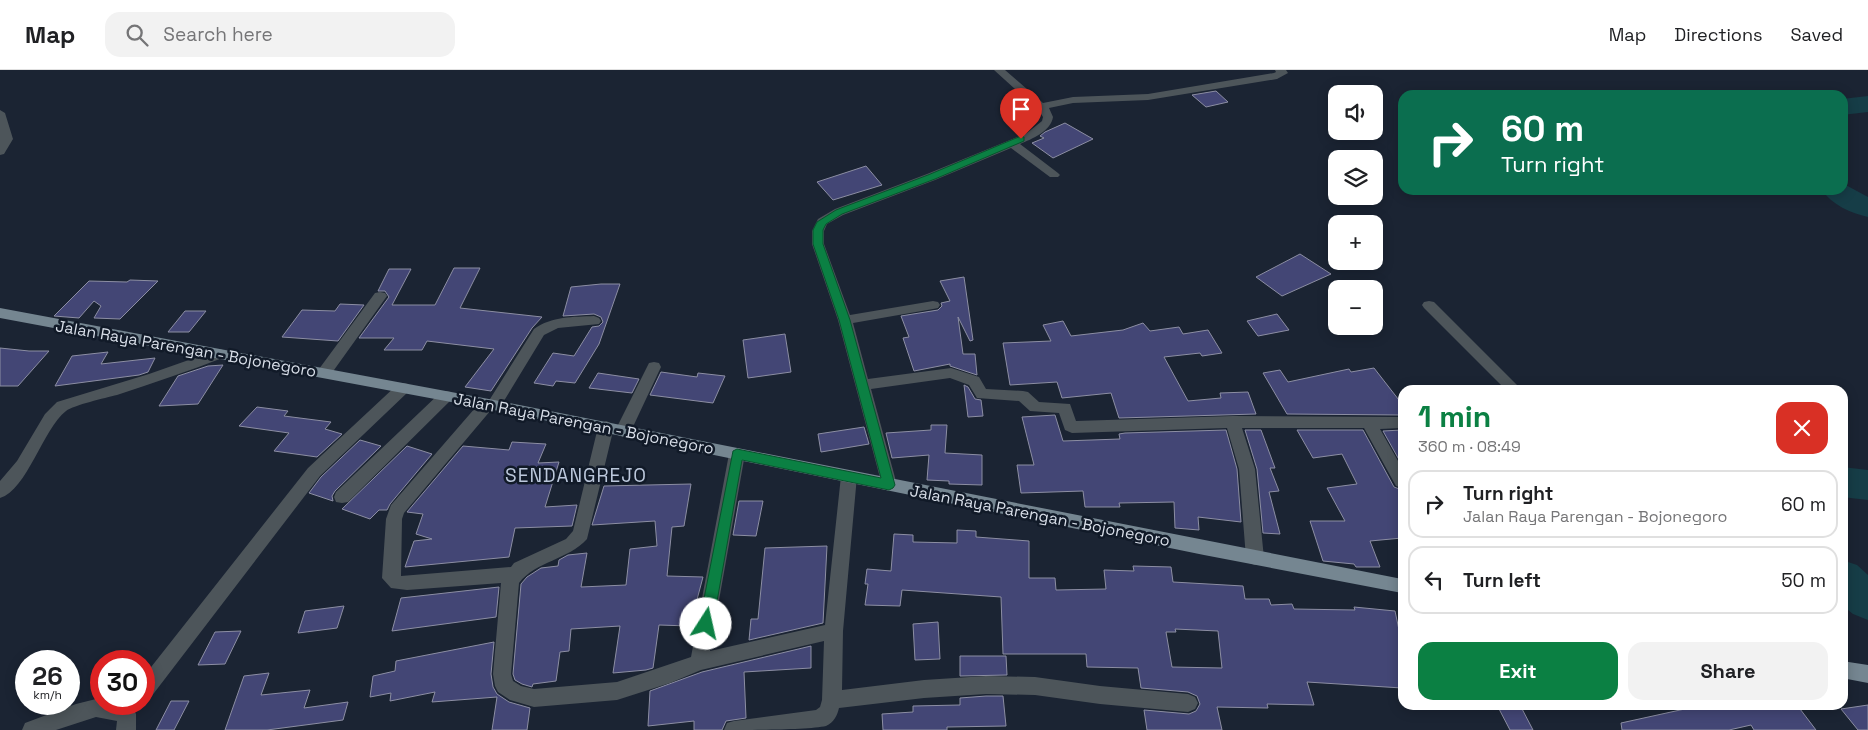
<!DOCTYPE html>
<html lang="en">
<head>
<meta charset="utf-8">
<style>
	body { margin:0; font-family:"Space Grotesk",sans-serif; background:#f2f2f2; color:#202124; height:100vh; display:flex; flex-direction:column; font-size:19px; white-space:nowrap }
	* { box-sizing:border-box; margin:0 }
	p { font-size:16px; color:#757577 }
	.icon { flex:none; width:28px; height:28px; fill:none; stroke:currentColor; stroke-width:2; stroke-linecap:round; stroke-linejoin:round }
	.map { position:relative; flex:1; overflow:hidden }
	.side { position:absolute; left:1398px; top:315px; width:450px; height:325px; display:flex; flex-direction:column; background:#fff; border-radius:15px; box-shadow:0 2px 12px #0003 }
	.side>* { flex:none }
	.guide { position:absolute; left:1398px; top:20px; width:450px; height:105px; border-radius:15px; box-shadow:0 2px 12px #0003; background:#0b6e4f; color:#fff; overflow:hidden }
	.tools { position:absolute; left:1328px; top:15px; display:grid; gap:10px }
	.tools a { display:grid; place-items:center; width:55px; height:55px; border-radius:10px; background:#fff; box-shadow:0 2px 12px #0003; font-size:25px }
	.speed { position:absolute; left:15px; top:580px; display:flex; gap:10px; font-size:25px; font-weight:700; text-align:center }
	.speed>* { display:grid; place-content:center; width:65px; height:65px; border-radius:50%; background:#fff; box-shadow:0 2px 12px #0003; line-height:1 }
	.speed small { font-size:12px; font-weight:400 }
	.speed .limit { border:8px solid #d22; background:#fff; color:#111 }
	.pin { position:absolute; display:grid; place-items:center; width:42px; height:42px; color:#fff; margin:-51px -21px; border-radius:50% 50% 50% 0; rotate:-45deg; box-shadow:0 0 5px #0007 }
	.pin .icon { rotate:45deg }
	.me { position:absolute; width:55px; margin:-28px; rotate:10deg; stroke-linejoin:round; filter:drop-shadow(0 0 4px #0008) }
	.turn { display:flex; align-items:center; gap:18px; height:105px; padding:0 20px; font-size:22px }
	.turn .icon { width:65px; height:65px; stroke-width:2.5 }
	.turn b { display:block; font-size:35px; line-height:42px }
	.round { display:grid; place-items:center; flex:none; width:52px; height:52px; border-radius:15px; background:#f2f2f2 }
	.overview { display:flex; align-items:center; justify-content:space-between; height:85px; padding:0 20px }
	h1 { font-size:30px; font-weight:700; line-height:38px; color:#0b8043 }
	.action { display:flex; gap:10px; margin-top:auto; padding:10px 20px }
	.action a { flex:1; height:58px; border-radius:15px; background:#0b8043; color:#fff; font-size:20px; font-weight:700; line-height:58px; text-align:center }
	.action a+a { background:#f2f2f2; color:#202124 }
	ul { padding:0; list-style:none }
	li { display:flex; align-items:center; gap:15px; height:68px; margin:0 10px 8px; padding:0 10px; border:2px solid #e0e0e0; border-radius:15px }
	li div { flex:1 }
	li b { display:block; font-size:19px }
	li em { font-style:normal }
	header { display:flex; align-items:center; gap:30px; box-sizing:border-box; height:70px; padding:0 25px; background:#fff; border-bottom:1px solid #e0e0e0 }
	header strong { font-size:24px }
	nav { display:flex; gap:28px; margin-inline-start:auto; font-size:18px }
	.search { width:350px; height:45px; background:#f2f2f2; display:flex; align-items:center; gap:12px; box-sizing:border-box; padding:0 18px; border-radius:15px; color:#757577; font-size:19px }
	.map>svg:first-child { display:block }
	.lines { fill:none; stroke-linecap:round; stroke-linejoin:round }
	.river { fill:#163d47; fill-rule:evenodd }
	.building { fill:#434675; stroke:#8c8ea3; fill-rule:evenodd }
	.minor { fill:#4d555a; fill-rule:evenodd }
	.major { fill:#758691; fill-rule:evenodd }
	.route { fill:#0b8043; stroke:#07532c }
	.labels { text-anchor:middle; stroke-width:5; stroke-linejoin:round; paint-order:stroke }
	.street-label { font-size:16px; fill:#d8dee8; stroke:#111a28 }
	.quarter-label { font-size:19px; letter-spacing:1px; fill:#bcc8dc; stroke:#111a28 }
</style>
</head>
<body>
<header>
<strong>Map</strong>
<div class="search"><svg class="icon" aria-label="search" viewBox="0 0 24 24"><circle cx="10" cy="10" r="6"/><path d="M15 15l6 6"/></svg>Search here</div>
<nav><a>Map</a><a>Directions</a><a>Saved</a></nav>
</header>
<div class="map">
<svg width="1868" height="660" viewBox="0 0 1868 660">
	<rect width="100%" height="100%" fill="#1b2433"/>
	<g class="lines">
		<!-- river -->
		<path class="river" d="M1868 26V42L1842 45V29Z
			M1842 113 1868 127V147C1851 143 1832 135 1822 120H1842Z
			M1842 397 1868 400V430L1842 427Z
			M1842 490 1857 495 1868 505V550L1853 544 1842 535Z"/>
	</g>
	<!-- building -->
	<path class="building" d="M1216 21 1228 32 1206 37 1192 25Z
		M1065 53 1093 69 1053 88 1032 73 1044 68 1040 66 1045 62Z
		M866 96 882 115 833 130 817 112Z
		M1300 184 1331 204 1282 226 1256 207Z
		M454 198H480L460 238 542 247 532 258 491 321 465 317 494 279 427 271 422 280H384L394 268H359L389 227 385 221H378L389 199H411L392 235H435Z
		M964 207 973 270 970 271 958 247 963 284H975L977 305 950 296V294L914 301 903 268 909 267 901 246 938 240 942 236 941 233 950 231 940 211Z
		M130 210 158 211 120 249 94 248 101 236 94 231 79 248 54 246 89 211 127 212Z
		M601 214H620L599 274 575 313 556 311 553 316 534 313 553 283 574 286 592 257 599 256 603 252 601 247 594 244 563 246 571 217Z
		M340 234 364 235 338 271 282 267 302 240 335 241Z
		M185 241H206L189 262H168Z
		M1277 244 1289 260 1258 266 1247 251Z
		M1063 251 1071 266 1123 260 1143 253 1150 261 1179 257 1183 264 1208 260 1222 283 1202 286 1200 283 1164 287 1188 331 1221 328 1220 323 1248 322 1256 344 1119 348 1111 323 1062 328 1057 312 1010 315 1003 273 1051 271 1043 255Z
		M785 264 791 302 748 308 743 270Z
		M0 278 29 281H49L18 316H0Z
		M108 282 101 294 155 288 148 302 139 305 55 316 72 286Z
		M223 295 198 334 159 336 178 306 208 296Z
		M1374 298 1402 334V345L1287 344 1263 303 1280 300 1288 312 1349 299 1351 302Z
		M661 302 697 307 698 303 725 306 713 333 650 325Z
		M598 303 639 309 632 323 589 318Z
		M964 315 968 317 975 329 981 330 983 346 968 347Z
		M257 337 288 341 284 346 331 352 325 359 342 364 317 387 274 381 289 363 239 356Z
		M1055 345 1063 371 1120 369 1119 364 1125 363 1226 360 1237 399 1241 452 1198 447 1199 460 1175 458 1174 432 1119 433 1120 437H1085L1083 421 1021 423 1017 395H1034L1022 347Z
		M931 355H947L945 383 982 385V415L949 414V411L927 410 929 385 892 388 886 363 931 360Z
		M864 357 869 374 821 382 818 364Z
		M1245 360H1261L1275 398H1270L1279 421 1269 422 1280 464 1263 463 1257 399Z
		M1297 360H1363L1394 417 1402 420V468L1370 471 1380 497H1356L1354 494 1323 491 1310 451H1345L1327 418 1357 414 1342 384 1313 388Z
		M1402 360V395L1383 361Z
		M360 370 381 376 335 421 332 426 333 431 309 423 321 407Z
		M512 372 546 374 538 393 559 392 545 437 577 435 572 456 515 458 509 487 405 497 414 471 432 469 416 464 423 444 407 442 463 376 509 380Z
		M407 376 432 384 390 434 387 440H379L370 449 342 439Z
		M691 414 684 456 672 457 667 506 703 507 690 556 659 555 653 598 646 600 613 603 620 556 571 559 569 581 560 582 556 611 533 614 532 617 522 614 515 610 513 604 521 514 527 507 541 498 558 496 559 490 568 485 587 483 581 517 626 515 630 479 657 476 655 451 592 455 604 416Z
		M739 431H763L756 466 733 465Z
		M957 460 976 461V467L1029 471V508H1055L1056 520 1106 519 1104 500 1134 501 1133 496 1171 497 1173 512 1243 516 1245 529H1269L1271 535 1292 534 1294 539 1355 540 1354 537 1395 541 1402 574V618L1307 612 1314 635 1267 634 1268 638 1217 637 1222 660H1147L1144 640 1189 644 1196 641 1200 634 1197 626 1188 622 1141 618 1138 598 1087 597 1086 584H1003L1001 527 902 520 900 536 865 535 868 514H865L867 499 891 501 894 464 913 465V472L957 473ZM1175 559 1218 561 1222 598 1172 597 1166 562H1176Z
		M827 476 823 553 749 570 751 549H758L765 478Z
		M499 517 496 547 392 561 401 528Z
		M344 536 337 558 298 563 305 541Z
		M938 552 940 589 915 590 913 554Z
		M241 561 225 594 198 595 215 562Z
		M494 572 491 604 493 617 497 624 509 632 530 638 527 660H492L497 627 432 632 435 622 390 631 391 623 370 627 373 606 395 601 396 591Z
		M811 576V598L744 602 746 648 726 651 722 660H694V651L648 656 650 621 702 602Z
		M960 586H1006L1007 605 960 606Z
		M269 603 261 625 310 620 304 638 348 632 343 650 267 660H225L244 606Z
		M986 626H1003L1006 656 947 657V660H883L882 644 913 642V636L960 635V628Z
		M171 631H189L174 660H156Z
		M1520 635 1533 660H1510L1498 637Z
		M1703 635H1769L1772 638 1797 635 1816 660H1754L1751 655 1729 660H1622L1621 653Z
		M1868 635V660H1858L1841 639Z"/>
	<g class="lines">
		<!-- minor -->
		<path class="minor" d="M994 0H1005L1043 33 1073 27 1148 24 1274 3 1276 2 1275 0H1286L1288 3 1277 9 1148 30 1073 33 1049 38 1053 47C1051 61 1032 69 1020 74L1058 103 1060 105 1058 107H1050L1011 78 935 110 843 145 827 154 824 161V174L850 245 933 231 938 232 940 235 938 238 933 239 853 253 868 309 951 298 979 307 986 319 1023 321 1028 322 1039 332 1070 334 1076 351 1233 346 1402 347V358L1380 359 1402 398V418L1396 416 1364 358H1242L1255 399 1264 488 1261 493 1255 495 1249 493 1246 488 1239 399 1227 358 1072 363 1065 360 1059 343 1030 341 1019 331 977 328 969 315 950 308 871 319 897 415 895 419 889 421 883 419 838 250 812 174V161L818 149 835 139 927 104 1027 63 1042 51 1043 47 1039 41Z
			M0 40 5 43 13 69 4 84 0 85Z
			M380 222 385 223 387 226 329 307H319L317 303 319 299 375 223Z
			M1429 231 1434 232 1522 320H1506L1424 238 1422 235 1424 232Z
			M594 246 599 248 601 251 599 254 558 258 544 265 499 339 491 340 404 443 402 449 401 506 511 497 514 493 566 469 573 461 598 357 601 353 606 351 611 353 614 357 587 469C568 490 536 491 519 513L511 604 513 611 521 616 534 619 617 612 691 587 729 384 731 380 737 378 743 380 745 384 710 581 825 555 841 406 843 402 849 400 855 402 857 406 843 561 842 620 924 610 986 606 1035 607 1100 616 1188 624 1195 627 1198 633 1195 639 1188 642 1100 634 1035 625 986 624 924 628 839 638C837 646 834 652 826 656 809 660 746 660 724 660L727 653 734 651 816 640 820 637 822 630 824 571 701 600 670 613 617 630 534 637 510 630 498 622 495 616 493 604 501 513 407 520 391 518 382 508 386 449 391 435 482 330 490 329 534 259C552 246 573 247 594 246Z
			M220 279 225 281 227 284 225 287C189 301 153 313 117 325 105 328 74 335 66 341 43 359 27 420 0 428V411L17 391 45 344 57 332 149 304Z
			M654 292 659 293 661 297 631 361 628 365 623 367 618 365 615 361 649 293Z
			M403 313 408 314 410 318 408 322 320 406 151 627 144 630V606L308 398 398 314Z
			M446 321 451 322 453 326 451 330 348 432 342 433 336 432 334 427 336 422 441 322Z
			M96 629 101 630V634H120L133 638 136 644V660H116L117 651 96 647 56 660H22L25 653 76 634Z"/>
		<!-- major -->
		<path class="major" d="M0 238 494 330 1402 509V523L1204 485 494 340 0 248Z
			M1842 591 1868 595V613L1842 608Z"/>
	</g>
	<!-- route -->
	<path class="route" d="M1021 66 1024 67V71L935 109 842 144 826 154 823 160V174L850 250 895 415 893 418 889 420 742 390 713 554 711 559 706 560 701 559 699 554 733 381 737 379 881 408 839 250 813 174V160L817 152 836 140 928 105Z"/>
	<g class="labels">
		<!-- street labels -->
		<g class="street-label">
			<text transform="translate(186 278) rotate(10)" y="6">Jalan Raya Parengan - Bojonegoro</text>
			<text transform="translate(584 353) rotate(11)" y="6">Jalan Raya Parengan - Bojonegoro</text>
			<text transform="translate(1040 445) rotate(11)" y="6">Jalan Raya Parengan - Bojonegoro</text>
		</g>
		<!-- quarter labels -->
		<g class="quarter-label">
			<text x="576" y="412">SENDANGREJO</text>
		</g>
	</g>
</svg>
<div class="tools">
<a><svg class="icon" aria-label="sound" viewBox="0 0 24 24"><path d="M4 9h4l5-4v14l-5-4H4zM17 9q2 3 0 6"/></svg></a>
<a><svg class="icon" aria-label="layers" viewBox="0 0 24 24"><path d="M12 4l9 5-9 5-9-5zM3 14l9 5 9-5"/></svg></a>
<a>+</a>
<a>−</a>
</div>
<div class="speed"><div>26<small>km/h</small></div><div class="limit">30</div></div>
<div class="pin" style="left:1021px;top:69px;background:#d93025"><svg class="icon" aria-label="arrive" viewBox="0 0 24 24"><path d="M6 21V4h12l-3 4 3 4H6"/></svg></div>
<svg class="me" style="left:706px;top:554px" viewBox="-20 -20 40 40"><circle r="19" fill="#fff"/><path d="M0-13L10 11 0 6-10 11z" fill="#0b8043"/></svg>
<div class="guide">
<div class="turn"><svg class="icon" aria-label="right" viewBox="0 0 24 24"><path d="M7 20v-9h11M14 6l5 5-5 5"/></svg><div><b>60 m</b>Turn right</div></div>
</div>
<section class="side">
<div class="overview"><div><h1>1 min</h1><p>360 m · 08:49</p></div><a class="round" style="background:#d93025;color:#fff"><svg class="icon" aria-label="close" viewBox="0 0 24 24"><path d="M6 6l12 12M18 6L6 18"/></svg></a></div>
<ul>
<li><svg class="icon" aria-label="right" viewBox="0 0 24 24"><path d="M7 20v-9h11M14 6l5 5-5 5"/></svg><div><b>Turn right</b><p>Jalan Raya Parengan - Bojonegoro</p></div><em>60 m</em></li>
<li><svg class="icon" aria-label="left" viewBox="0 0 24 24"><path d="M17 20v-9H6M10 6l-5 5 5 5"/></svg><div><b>Turn left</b></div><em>50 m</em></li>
</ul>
<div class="action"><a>Exit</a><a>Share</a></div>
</section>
</div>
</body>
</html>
